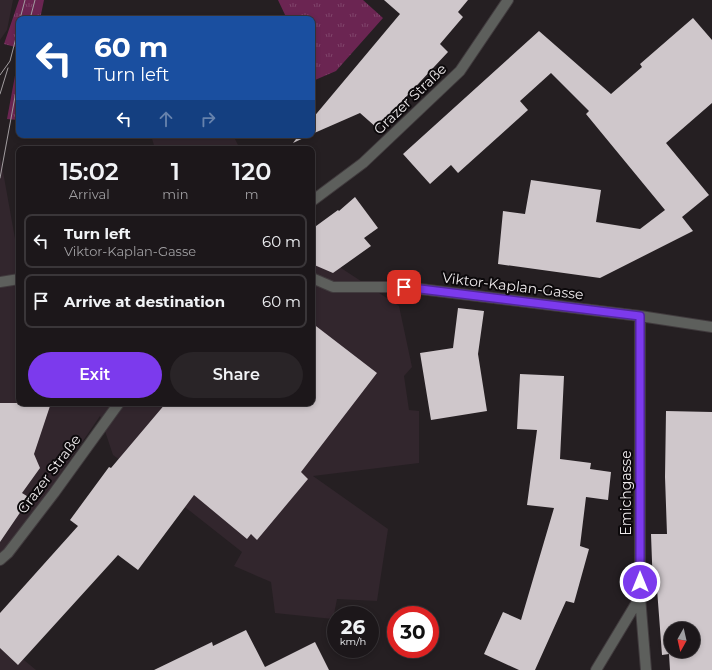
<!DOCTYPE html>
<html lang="en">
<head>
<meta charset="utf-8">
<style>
	body { margin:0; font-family:Montserrat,sans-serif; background:#292427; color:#f1f3f6; height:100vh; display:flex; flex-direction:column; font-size:15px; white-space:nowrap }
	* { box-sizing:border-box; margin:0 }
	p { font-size:13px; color:#a09fa2 }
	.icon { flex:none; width:22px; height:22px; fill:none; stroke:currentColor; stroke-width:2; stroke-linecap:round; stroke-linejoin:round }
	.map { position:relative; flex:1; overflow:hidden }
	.side { position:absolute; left:16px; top:146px; width:299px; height:260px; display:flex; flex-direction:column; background:#1c171a; border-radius:8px; box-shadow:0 2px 6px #0003,0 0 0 1px #3a3639 }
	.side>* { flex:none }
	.banner { position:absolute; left:16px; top:16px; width:299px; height:122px; border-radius:8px; box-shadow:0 2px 6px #0003,0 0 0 1px #3a3639; background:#1a4fa0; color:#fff; overflow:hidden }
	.needle { width:26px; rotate:188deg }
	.tools { position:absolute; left:664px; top:622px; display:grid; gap:8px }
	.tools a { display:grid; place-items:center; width:36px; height:36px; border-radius:50%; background:#1c171a; box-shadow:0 2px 6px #0003,0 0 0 1px #3a3639; font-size:20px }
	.speed { position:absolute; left:327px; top:606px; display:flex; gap:8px; font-size:20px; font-weight:700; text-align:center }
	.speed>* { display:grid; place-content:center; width:52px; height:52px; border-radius:50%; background:#1c171a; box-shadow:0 2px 6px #0003,0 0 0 1px #3a3639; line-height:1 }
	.speed small { font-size:10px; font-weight:400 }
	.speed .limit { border:6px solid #d22; background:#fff; color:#111 }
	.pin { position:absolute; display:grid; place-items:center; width:34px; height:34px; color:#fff; margin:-17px; border-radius:8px; box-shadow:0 2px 6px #0006 }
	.me { position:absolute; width:44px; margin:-22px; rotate:0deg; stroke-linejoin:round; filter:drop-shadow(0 0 3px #0008) }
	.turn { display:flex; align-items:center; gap:14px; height:84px; padding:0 12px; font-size:18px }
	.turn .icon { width:52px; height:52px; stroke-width:2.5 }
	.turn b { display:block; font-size:28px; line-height:34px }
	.lanes { display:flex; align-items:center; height:38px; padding:0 12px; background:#0003; justify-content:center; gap:20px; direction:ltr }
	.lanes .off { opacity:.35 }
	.eta { display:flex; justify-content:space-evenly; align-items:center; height:68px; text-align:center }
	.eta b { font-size:24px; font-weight:600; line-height:28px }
	.action { display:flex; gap:8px; margin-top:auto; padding:8px 12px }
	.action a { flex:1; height:46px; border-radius:24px; background:#7c3aed; color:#fff; font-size:16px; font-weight:600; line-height:46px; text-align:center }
	.action a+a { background:#292427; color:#f1f3f6 }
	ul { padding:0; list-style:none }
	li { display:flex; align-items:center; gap:12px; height:54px; margin:0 8px 6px; padding:0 4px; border:2px solid #3a3639; border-radius:8px }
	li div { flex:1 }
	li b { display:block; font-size:15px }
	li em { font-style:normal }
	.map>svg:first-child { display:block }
	.built { fill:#32262d }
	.grass { fill:url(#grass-tufts) }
	.building { fill:#cfc7cb; fill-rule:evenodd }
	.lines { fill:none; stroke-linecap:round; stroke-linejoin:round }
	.minor-casing { stroke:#413b3e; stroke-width:12 }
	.tertiary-casing { stroke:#413b3e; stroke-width:12 }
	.minor { stroke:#5d5f5c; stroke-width:10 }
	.tertiary { stroke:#5d5f5c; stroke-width:10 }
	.tram { stroke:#a29da0; stroke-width:1 }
	.route-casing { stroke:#51269a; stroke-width:10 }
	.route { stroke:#7c3aed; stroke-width:7 }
	.labels { text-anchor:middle; stroke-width:4; stroke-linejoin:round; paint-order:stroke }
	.street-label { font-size:14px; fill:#eeeaec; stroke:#0c090b }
</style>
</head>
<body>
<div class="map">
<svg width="712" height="670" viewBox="0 0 712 670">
	<defs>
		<pattern id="grass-tufts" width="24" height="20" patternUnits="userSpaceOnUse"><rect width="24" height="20" fill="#6b2552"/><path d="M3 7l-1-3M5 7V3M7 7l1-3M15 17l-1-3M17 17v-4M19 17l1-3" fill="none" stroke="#80456b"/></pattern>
	</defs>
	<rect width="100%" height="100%" fill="#251f22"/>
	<!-- built -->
	<path class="built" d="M0 0H13L7 30 0 40Z
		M151 135H233L240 149H155Z
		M0 155 16 244 19 245V403H312V229L341 268 399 306 412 367 404 376 409 410 419 411V463L313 476 388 529 377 601 337 599 333 619 275 613 271 582 234 566 242 552 190 511 113 455 100 416 53 485 0 567Z
		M0 640 36 670H0Z"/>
	<!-- grass -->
	<path class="grass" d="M19 0H44L40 19H19V48L4 44Z
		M278 0H363L383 18 336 71 315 80 312 73V19H287Z
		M19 54V113L18 120 7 119Z"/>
	<!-- building -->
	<path class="building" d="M384 0H468L458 12 463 17 440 44 448 52 377 128 360 113 312 134V119L400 14Z
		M693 18 712 40V103L666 143 709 195 682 217 693 231 600 278 498 264 503 211 525 214 531 180 601 190 596 222 640 229 665 210 586 114 589 111 551 73 520 101 528 110 458 173 451 165 430 184 403 154 539 31 611 94 642 67 640 64Z
		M299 135H310L293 143Z
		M355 197 378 228 364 238 371 246 333 273 312 264V229L338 210 339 211Z
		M458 308 484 311 478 354 487 411 431 420 420 353 453 348Z
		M312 323 377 373 301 472 308 479 257 540 251 534 247 539 194 495 138 570 118 555 18 665 0 648V613L78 526 70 520 109 467 111 468 166 403H312Z
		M520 374 564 376 560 459 591 463 590 469 611 472 608 500 586 497 580 546 589 549 574 603 566 601 535 670H519L484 654 503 612 521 620 554 508 527 505 537 430 517 429Z
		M0 403H51L34 454 40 468 22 493 30 498 0 542Z
		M666 411 712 412V670H670L669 654 662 655 657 589H653L651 534H667L665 477ZM671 629H693V651H671Z
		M246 630 265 667 315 642 329 670H154L212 642 213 646Z"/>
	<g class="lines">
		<defs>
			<path id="minor" d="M312 278 333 287H404L640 316 712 327
				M0 282 19 279
				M640 316V597L646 670
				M596 670 640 597"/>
			<path id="tertiary" d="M312 201 363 163 460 71 508 0
				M0 560 8 553 54 493 119 403"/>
		</defs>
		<!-- minor casing -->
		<use href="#minor" class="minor-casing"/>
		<!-- tertiary casing -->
		<use href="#tertiary" class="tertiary-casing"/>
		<!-- minor -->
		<use href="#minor" class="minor"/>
		<!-- tertiary -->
		<use href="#tertiary" class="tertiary"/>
		<!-- tram -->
		<path class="tram" d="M20 19 25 0
			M30 19 35 0
			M0 75 10 61 19 26
			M0 94 8 68
			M0 178 19 75"/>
	</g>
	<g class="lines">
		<defs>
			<path id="route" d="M404 287 640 316V582"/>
		</defs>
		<!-- route casing -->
		<use href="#route" class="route-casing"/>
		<!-- route -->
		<use href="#route" class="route"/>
	</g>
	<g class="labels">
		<!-- street labels -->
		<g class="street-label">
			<text transform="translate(410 99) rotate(-44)" y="5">Grazer Straße</text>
			<text transform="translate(513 286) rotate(7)" y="5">Viktor-Kaplan-Gasse</text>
			<text transform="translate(49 474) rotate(-53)" y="5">Grazer Straße</text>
			<text transform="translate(626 493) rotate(-90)" y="5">Emichgasse</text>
		</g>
	</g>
</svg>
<div class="tools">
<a><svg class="needle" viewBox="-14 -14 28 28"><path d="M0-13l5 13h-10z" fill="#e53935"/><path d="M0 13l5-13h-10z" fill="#a09fa2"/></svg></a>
</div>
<div class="speed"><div>26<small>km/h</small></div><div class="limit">30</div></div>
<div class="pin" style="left:404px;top:287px;background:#d93025"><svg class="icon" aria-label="arrive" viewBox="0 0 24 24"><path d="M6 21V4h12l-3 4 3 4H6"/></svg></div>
<svg class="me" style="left:640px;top:582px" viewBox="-20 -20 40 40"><circle r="17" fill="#7c3aed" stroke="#fff" stroke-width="3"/><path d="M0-11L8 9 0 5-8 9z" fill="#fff"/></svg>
<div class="banner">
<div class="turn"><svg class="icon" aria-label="left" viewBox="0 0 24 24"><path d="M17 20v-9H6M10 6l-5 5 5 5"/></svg><div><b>60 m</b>Turn left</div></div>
<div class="lanes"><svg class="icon" aria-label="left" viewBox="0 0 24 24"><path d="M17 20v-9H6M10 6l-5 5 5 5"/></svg><svg class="icon off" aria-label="ahead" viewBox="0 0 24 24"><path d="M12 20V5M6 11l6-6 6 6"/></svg><svg class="icon off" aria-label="right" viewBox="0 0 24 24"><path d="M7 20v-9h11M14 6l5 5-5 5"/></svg></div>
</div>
<section class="side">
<div class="eta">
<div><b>15:02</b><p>Arrival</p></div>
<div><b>1</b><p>min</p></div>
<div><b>120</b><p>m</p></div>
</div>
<ul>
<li><svg class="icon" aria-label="left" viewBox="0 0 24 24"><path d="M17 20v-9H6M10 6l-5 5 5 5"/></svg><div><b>Turn left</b><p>Viktor-Kaplan-Gasse</p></div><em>60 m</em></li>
<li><svg class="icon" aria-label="arrive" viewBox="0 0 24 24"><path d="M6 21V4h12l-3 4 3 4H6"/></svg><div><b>Arrive at destination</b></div><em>60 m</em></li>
</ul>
<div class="action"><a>Exit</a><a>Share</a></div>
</section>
</div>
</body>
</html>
